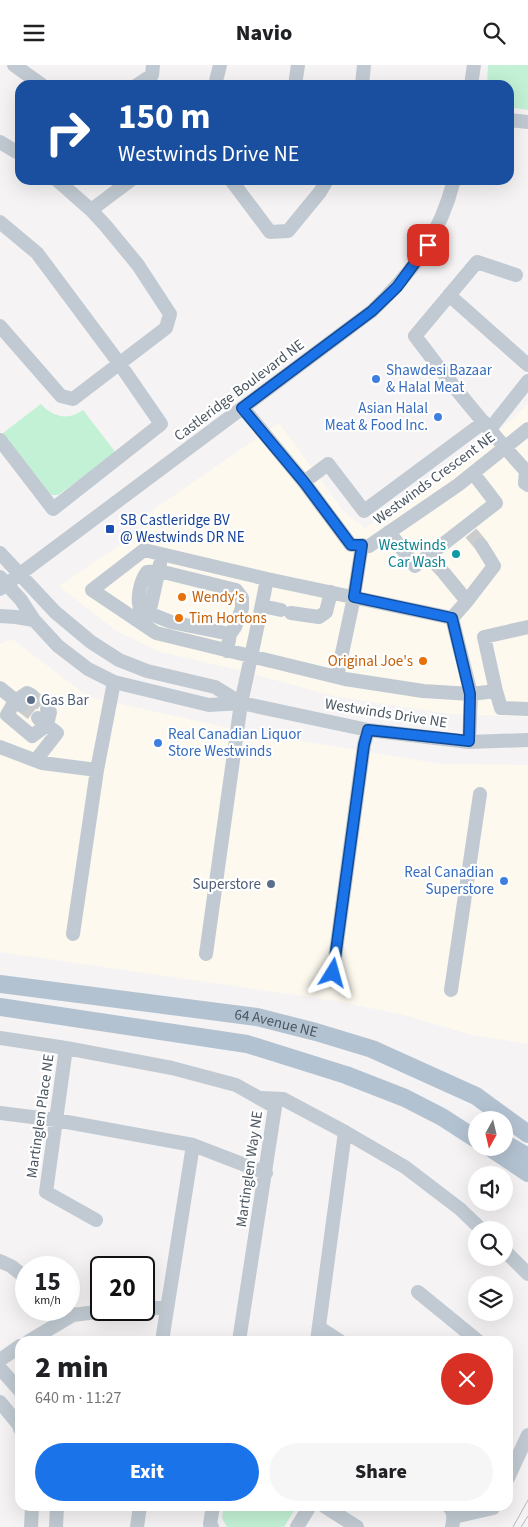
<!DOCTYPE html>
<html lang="en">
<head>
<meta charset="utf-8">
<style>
	body { margin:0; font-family:"Source Sans 3",sans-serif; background:#f6f6f6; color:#202124; height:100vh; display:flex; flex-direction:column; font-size:19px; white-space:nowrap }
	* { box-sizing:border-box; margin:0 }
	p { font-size:16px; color:#757577 }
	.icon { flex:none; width:28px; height:28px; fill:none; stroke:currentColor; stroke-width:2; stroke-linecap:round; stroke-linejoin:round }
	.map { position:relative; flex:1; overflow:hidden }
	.details { position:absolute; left:15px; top:1271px; width:498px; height:175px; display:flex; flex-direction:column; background:#fff; border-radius:15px; box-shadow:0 5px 20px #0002 }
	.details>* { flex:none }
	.guide { position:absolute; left:15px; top:15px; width:499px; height:105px; border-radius:15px; box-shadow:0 5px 20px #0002; background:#1a4fa0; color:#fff; overflow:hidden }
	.needle { width:32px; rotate:188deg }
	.controls { position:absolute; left:468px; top:1046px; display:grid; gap:10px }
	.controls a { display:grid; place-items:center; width:45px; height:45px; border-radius:50%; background:#fff; box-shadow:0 5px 20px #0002; font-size:25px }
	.speed { position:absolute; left:15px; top:1191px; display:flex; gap:10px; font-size:25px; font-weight:700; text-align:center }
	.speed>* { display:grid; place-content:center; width:65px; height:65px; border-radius:50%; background:#fff; box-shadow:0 5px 20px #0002; line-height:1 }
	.speed small { font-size:12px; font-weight:400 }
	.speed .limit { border:2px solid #111; border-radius:8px; background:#fff; color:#111 }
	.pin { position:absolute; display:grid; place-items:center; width:42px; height:42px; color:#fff; margin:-21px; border-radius:10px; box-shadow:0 2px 8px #0006 }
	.me { position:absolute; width:55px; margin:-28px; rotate:8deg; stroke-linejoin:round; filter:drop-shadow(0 0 4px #0008) }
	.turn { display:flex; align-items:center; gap:18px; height:105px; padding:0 20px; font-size:22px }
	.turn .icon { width:65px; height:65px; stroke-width:2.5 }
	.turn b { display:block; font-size:35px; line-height:42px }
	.round { display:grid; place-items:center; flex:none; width:52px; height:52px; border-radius:26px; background:#f6f6f6 }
	.summary { display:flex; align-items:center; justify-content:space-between; height:85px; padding:0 20px }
	h1 { font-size:30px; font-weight:800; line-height:38px }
	.cta { display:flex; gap:10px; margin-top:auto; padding:10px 20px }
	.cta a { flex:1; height:58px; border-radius:30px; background:#1a73e8; color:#fff; font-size:20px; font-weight:800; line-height:58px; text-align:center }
	.cta a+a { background:#f6f6f6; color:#202124 }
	header { display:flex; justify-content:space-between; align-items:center; height:65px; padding:0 20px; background:#fff; font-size:22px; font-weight:800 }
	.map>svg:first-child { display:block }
	.commercial { fill:#fdf9ef }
	.green { fill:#c3f1d5 }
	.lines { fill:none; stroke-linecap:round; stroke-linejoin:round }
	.minor-tunnel { stroke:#caccce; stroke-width:14; stroke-dasharray:14 7; stroke-linecap:butt }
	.minor { stroke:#c1cad2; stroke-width:14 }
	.major { stroke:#b3c2d1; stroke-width:18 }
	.tram { stroke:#b5b8bd; stroke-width:1 }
	.route-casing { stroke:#114b97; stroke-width:12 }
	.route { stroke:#1a73e8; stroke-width:9 }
	.shop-dot { fill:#3f7fe0; stroke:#fff; stroke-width:2 }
	.transit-dot { fill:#1a4fb4; stroke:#fff; stroke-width:2 }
	.culture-dot { fill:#0f9aa8; stroke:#fff; stroke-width:2 }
	.food-dot { fill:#e8710a; stroke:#fff; stroke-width:2 }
	.service-dot { fill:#5c6f8a; stroke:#fff; stroke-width:2 }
	.labels { text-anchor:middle; stroke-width:4.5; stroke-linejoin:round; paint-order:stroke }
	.shop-label { font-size:15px; fill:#366cbe; stroke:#fff; text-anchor:start }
	.street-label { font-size:15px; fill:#4a5661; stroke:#fff }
	.transit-label { font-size:15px; fill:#164399; stroke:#fff; text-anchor:start }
	.culture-label { font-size:15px; fill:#0d838f; stroke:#fff; text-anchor:end }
	.food-label { font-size:15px; fill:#c56008; stroke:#fff; text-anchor:start }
	.service-label { font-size:15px; fill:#4e5e75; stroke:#fff; text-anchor:start }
</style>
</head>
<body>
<header><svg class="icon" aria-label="menu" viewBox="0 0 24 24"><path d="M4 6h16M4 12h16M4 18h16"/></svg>Navio<svg class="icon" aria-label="search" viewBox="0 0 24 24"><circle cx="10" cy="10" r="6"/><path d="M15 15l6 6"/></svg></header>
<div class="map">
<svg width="528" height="1462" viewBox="0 0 528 1462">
	<rect width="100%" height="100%" fill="#f5f3f3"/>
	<!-- commercial -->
	<path class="commercial" d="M528 339V652L450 649 337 632 235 604 160 587 116 566 59 521 142 465 150 447 279 358 345 448 365 463 464 398Z
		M12 574 89 632 252 668 442 699 528 700V979L472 970 404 950 330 935 0 887V579Z"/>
	<!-- green -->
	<path class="green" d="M488 0H528V45L509 42V20H487Z
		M41 339C52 352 69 356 83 345L116 388 58 430H51L3 368Z
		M224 1441H297L284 1462H227L222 1453Z"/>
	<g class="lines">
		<!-- minor-tunnel -->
		<path class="minor-tunnel" d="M471 468 481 480
			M433 496 444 508
			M31 630 47 644
			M21 640 38 653"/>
		<!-- minor -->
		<path class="minor" d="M14 0 42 20
			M137 20 152 10 153 0
			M215 20 220 0
			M295 20 298 0
			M362 20 364 0
			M471 20 474 0
			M509 55 528 57
			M0 77 20 89
			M231 115 270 167 288 166 320 127 327 115
			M91 145 131 115
			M0 157 37 188 119 298 161 359 53 444 0 375
			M516 210 477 197 415 271C450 318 487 363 526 406L528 405
			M449 230 528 300
			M0 261 61 331 73 334 166 263 170 249 138 200 105 160 91 145 57 115
			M243 343 304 417 351 480 369 481 458 420 528 364
			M490 364 528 316
			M526 406 525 418 528 420
			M304 417 328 399 364 446 484 357
			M389 467 415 501 496 438 473 408
			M0 488 55 547 91 577 119 595 147 606 215 622 241 638
			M444 508 467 536 452 553
			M0 512 21 535 34 555 58 581 88 604 114 617 209 640 241 638 368 665 469 677 528 675
			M0 524 372 246C413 207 440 170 454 115
			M467 536 494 501 481 480
			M151 540 160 499
			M262 541 281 545
			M291 548 319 552 326 547 331 527
			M0 551 16 552 34 555
			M227 586 230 569 235 562 242 543V533L236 525 159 506 147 507C140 516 136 536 141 545L171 557 230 569
			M337 612 354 532 362 480
			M0 623 21 640
			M496 626 484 572 528 562
			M31 630 27 628 15 636 7 650 32 671 47 660 50 647 47 644
			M469 677 471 629 496 626 501 643 528 644
			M0 682 42 698 97 705
			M36 695 57 668 38 653
			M73 869 97 705 114 617
			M206 889 241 638C250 597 259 555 267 514L144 485 92 525 156 568 345 614 423 626 471 629 452 553 267 514
			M333 908 364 680 368 665
			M451 925 480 729
			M0 973 66 983 172 1003 236 1020 275 1042 239 1276
			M66 983 46 1127 96 1155
			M263 1033 283 1034 345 1067 317 1276
			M0 1048 56 1055 193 1080 162 1276
			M345 1067 405 1102 460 1144 482 1165
			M193 1080 266 1108
			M504 1185 528 1209
			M0 1196 11 1201 26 1213
			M418 1227 478 1276
			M144 1243H167
			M67 1245 73 1250 112 1245
			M320 1263 340 1276
			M29 1276 73 1250
			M0 1295 20 1281
			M0 1303 20 1326
			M0 1337 19 1360 20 1364
			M508 1413 528 1370
			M324 1441 357 1462
			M448 1441C455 1446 454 1454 452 1462
			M454 1452 493 1443 494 1441
			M31 1462 32 1441
			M56 1462 57 1441
			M137 1462 140 1441
			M212 1462 210 1459 213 1441
			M297 1462 310 1441"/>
		<!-- major -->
		<g class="major">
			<path id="s1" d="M0 919 257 952 316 967 372 984 476 1031 528 1069"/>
			<path d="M0 942 247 979 346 1010 405 1033 442 1052 476 1074"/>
			<path d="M504 1078 528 1092"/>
			<path d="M489 1082 528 1108"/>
		</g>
		<!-- tram -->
		<path class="tram" d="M513 1462 528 1435
			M521 1462 528 1451"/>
	</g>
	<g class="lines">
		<defs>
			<path id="route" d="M333 908 364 680 368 665 469 676 470 629 452 553 354 532 362 480H351L304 417 242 343 372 246 397 222 428 180"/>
		</defs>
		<!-- route casing -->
		<use href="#route" class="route-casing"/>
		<!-- route -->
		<use href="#route" class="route"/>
	</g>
	<!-- markers -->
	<g class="shop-dot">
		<circle cx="376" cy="314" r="5"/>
		<circle cx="438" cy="352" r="5"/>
		<circle cx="158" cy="678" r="5"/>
		<circle cx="504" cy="816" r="5"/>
	</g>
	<rect class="transit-dot" x="105" y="459" width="10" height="10" rx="2.5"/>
	<circle class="culture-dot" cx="456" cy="489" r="5"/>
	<g class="food-dot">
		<circle cx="182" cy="532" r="5"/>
		<circle cx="179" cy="553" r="5"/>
		<circle cx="423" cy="596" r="5"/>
	</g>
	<g class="service-dot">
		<circle cx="31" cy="635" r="5"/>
		<circle cx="271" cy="819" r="5"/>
	</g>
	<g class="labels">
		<!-- shop labels -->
		<g class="shop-label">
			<text x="386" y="310">Shawdesi Bazaar<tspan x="386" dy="17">&amp; Halal Meat</tspan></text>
			<text x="428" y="348" text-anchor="end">Asian Halal<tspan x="428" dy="17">Meat &amp; Food Inc.</tspan></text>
			<text x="168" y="674">Real Canadian Liquor<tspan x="168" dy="17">Store Westwinds</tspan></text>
			<text x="494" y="812" text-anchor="end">Real Canadian<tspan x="494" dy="17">Superstore</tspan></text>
		</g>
		<!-- street labels -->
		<g class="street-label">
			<text transform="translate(239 325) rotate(-37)" y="5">Castleridge Boulevard NE</text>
			<text transform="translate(434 413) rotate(-36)" y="5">Westwinds Crescent NE</text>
			<text transform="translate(386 648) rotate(9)" y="5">Westwinds Drive NE</text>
			<text dy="5" stroke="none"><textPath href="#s1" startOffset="279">64 Avenue NE</textPath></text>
			<text transform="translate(40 1051) rotate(-82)" y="5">Martinglen Place NE</text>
			<text transform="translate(249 1104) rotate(-82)" y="5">Martinglen Way NE</text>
		</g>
		<!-- transit labels -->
		<g class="transit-label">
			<text x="120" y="460">SB Castleridge BV<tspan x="120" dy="17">@ Westwinds DR NE</tspan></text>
		</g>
		<!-- culture labels -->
		<g class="culture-label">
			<text x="446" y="485">Westwinds<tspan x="446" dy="17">Car Wash</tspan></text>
		</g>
		<!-- food labels -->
		<g class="food-label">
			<text x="192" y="537">Wendy's</text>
			<text x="189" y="558">Tim Hortons</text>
			<text x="413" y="601" text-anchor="end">Original Joe's</text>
		</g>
		<!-- service labels -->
		<g class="service-label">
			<text x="41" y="640">Gas Bar</text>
			<text x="261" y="824" text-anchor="end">Superstore</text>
		</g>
	</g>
</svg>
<div class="controls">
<a><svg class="needle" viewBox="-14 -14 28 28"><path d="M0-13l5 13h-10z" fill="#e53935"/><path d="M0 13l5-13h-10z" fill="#757577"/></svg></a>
<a><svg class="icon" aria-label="sound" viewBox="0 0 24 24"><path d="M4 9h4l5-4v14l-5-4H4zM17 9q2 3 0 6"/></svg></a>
<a><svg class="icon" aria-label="search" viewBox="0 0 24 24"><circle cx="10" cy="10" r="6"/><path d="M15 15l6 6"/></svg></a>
<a><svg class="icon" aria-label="layers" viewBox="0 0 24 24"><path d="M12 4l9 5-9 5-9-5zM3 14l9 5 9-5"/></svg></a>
</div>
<div class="speed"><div>15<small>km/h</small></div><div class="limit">20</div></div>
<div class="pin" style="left:428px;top:180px;background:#d93025"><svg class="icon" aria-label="arrive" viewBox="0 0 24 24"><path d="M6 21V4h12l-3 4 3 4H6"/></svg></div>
<svg class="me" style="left:333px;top:908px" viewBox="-20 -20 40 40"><path d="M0-17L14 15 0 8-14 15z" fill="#1a73e8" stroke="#fff" stroke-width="4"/></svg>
<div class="guide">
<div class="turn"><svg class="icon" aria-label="right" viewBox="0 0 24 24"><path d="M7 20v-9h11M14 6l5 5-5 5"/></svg><div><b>150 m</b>Westwinds Drive NE</div></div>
</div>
<section class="details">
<div class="summary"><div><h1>2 min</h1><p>640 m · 11:27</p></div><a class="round" style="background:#d93025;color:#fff"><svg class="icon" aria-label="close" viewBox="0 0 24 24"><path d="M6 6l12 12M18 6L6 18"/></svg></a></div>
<div class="cta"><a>Exit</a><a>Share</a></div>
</section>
</div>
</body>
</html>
